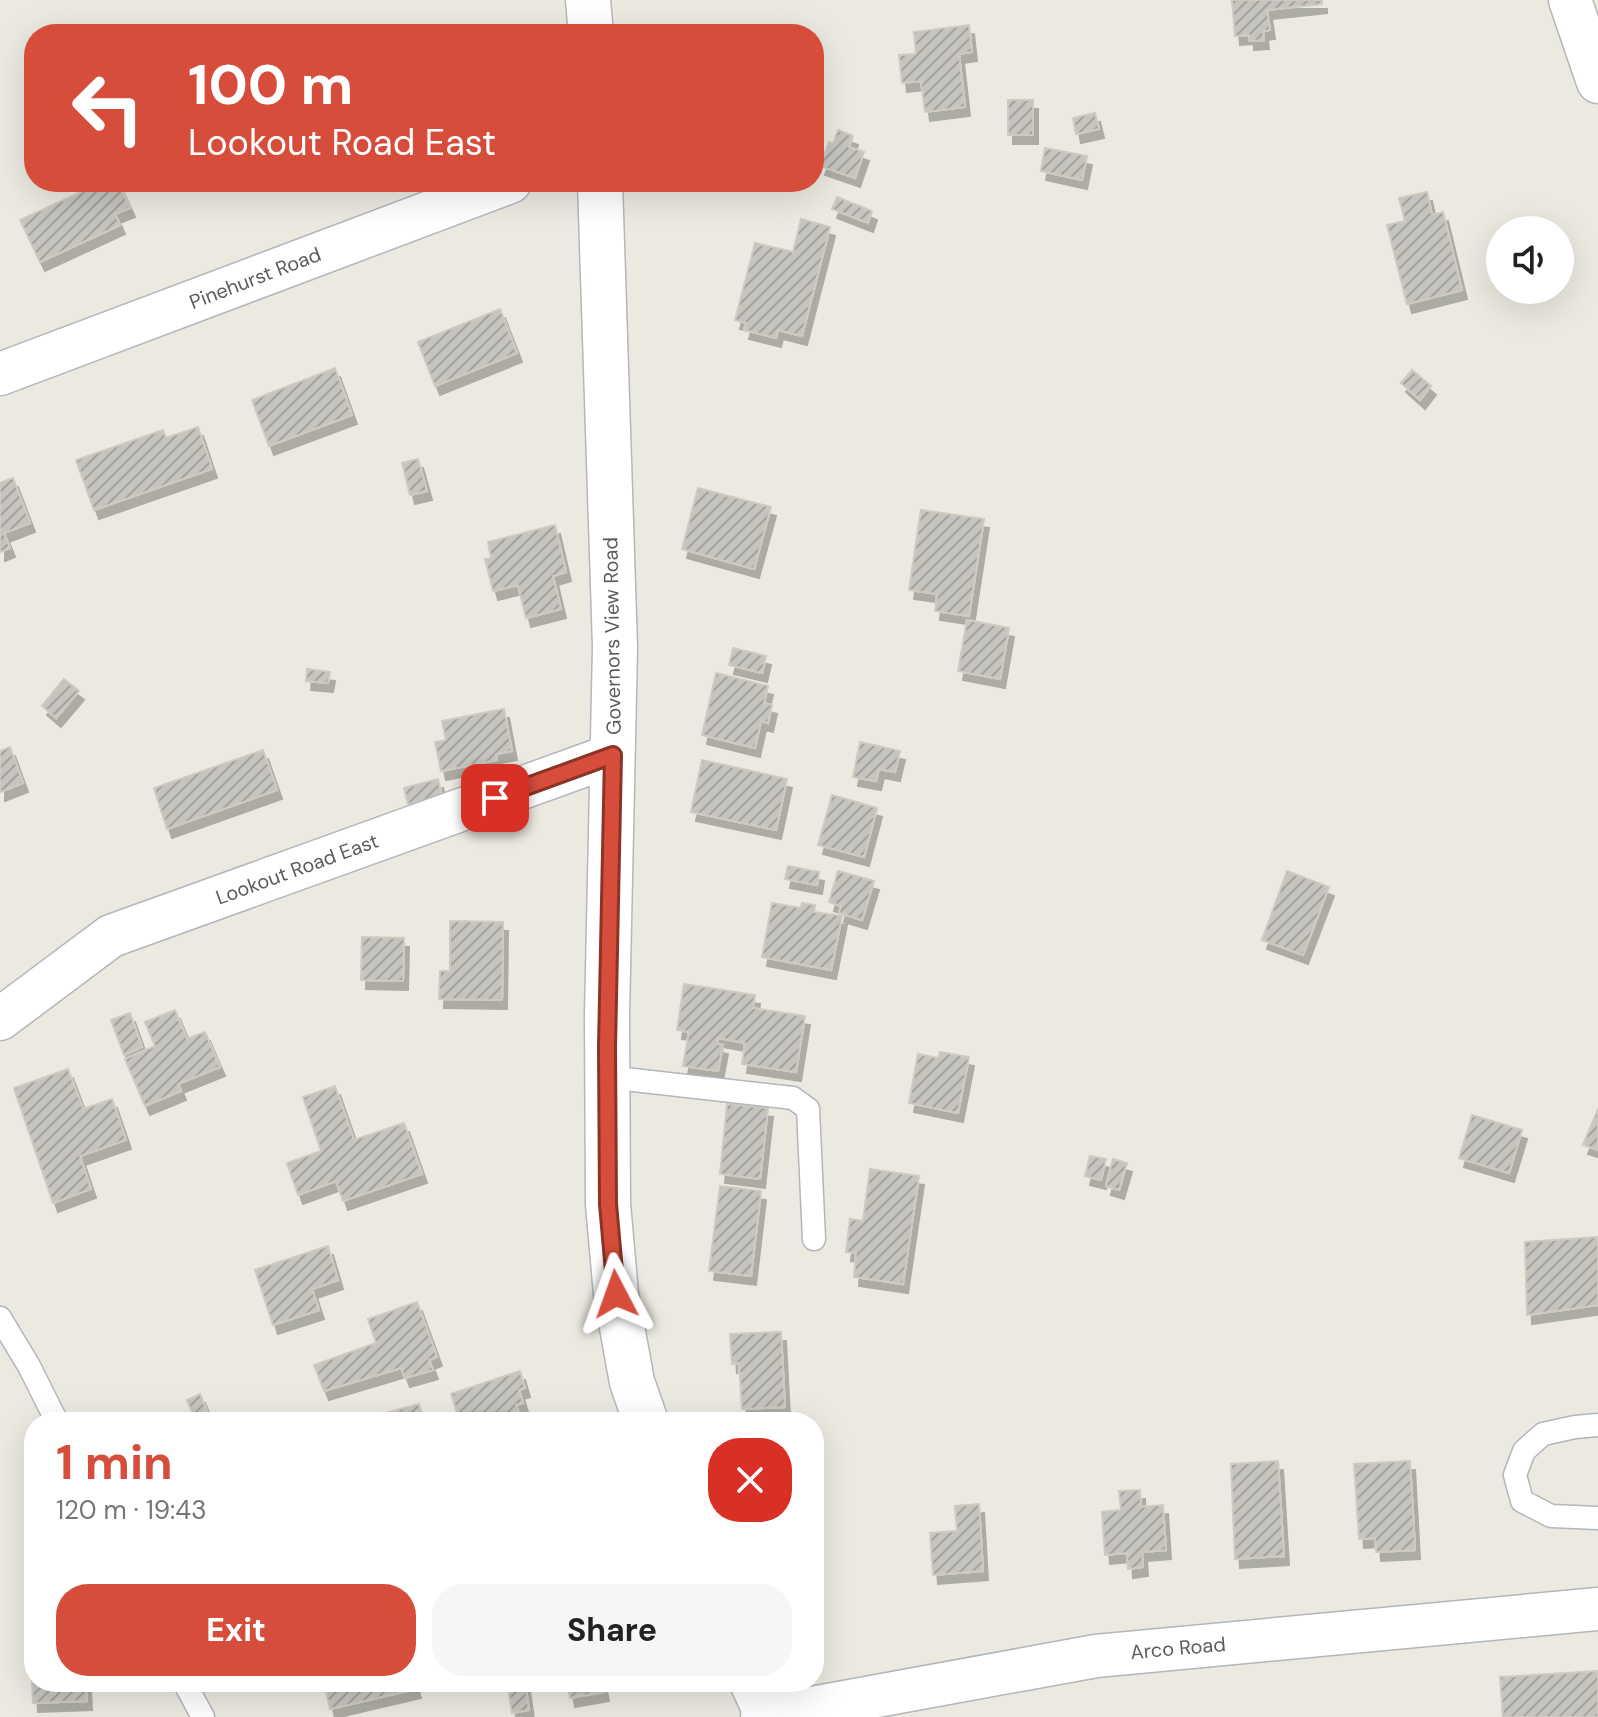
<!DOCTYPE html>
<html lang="en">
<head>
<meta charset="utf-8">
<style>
	body { margin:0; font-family:"DM Sans",sans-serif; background:#f6f6f6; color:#222; height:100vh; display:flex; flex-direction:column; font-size:30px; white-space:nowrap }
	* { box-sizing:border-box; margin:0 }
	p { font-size:26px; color:#767676 }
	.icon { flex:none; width:44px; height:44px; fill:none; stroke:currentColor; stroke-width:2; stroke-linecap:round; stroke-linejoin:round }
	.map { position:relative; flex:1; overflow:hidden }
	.details { position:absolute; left:24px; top:1412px; width:800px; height:280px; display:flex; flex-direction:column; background:#fff; border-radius:32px; box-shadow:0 8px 32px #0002 }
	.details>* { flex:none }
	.banner { position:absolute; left:24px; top:24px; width:800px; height:168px; border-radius:32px; box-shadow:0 8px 32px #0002; background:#d64e3b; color:#fff; overflow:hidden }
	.buttons { position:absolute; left:1486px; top:216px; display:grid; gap:16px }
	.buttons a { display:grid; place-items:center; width:88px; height:88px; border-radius:50%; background:#fff; box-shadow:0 8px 32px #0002; font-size:40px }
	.pin { position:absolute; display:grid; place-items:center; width:68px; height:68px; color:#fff; margin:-34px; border-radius:16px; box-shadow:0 4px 12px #0006 }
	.me { position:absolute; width:88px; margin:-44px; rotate:356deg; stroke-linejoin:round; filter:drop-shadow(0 0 6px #0008) }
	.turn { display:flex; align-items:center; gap:28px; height:168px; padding:0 32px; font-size:36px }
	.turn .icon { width:104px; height:104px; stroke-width:2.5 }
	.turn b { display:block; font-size:56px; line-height:68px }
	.round { display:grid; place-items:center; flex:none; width:84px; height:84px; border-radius:32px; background:#f6f6f6 }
	.summary { display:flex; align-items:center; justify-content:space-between; height:136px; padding:0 32px }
	h1 { font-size:48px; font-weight:700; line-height:60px; color:#d64e3b }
	.button { display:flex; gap:16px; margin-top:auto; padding:16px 32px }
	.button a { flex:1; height:92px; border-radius:32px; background:#d64e3b; color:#fff; font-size:32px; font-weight:700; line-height:92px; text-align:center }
	.button a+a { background:#f6f6f6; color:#222 }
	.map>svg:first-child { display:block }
	.building { fill:url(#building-hatch); stroke:#cecac0; stroke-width:2; filter:url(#shadow) }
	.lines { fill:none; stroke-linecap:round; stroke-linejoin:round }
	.lane-casing { stroke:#b3b6ba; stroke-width:25 }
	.street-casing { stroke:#b3b6ba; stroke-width:45 }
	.secondary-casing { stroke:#b4b7bc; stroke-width:47 }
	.lane { stroke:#fff; stroke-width:22 }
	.street { stroke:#fff; stroke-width:42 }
	.secondary { stroke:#fff; stroke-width:44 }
	.route-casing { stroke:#8b3326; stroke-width:20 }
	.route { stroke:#d64e3b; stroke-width:14 }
	.labels { text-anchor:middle; stroke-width:6; stroke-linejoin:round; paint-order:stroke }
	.street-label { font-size:20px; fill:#595c60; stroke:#fff }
</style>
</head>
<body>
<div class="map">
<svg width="1598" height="1717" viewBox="0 0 1598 1717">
	<defs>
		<pattern id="building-hatch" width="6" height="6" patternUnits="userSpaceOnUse" patternTransform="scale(2)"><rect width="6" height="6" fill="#c6c4be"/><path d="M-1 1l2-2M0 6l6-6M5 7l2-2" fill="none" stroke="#a4a29e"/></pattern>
		<filter id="shadow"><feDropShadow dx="5" dy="9" stdDeviation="0" flood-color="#0004"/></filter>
	</defs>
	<rect width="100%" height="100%" fill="#ebe9e0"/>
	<!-- building -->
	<path class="building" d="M1232 0H1322V4L1267 10 1270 30 1263 31 1264 40 1249 41V35L1235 36Z
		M969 25 972 52 959 54 965 107 925 112 921 81 902 83 899 55 916 54 914 32Z
		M711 28 712 34H647V32Z
		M1008 100H1033V135H1008Z
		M1095 113 1099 129 1076 134 1073 118Z
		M838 130 853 136 849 147 864 152 855 178 820 166 829 142 833 144Z
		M1045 148 1087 156 1082 180 1041 171Z
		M103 182H118L130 208 115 214 120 225 40 262 20 220Z
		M1427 192 1432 215 1443 212 1462 290 1407 304 1387 225 1405 221 1399 198Z
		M837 197 872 211 868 223 832 209Z
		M801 219 830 227 802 336 778 330 776 338 744 330 746 323 735 320 755 243 793 252Z
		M500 309 517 353 435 386 418 342Z
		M335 368 352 415 269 446 252 400Z
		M1412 370 1431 386 1420 400 1401 383Z
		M198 427 212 469 94 510 76 460 163 430 166 438Z
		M418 459 427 491 410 495 402 463Z
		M13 478 30 523 4 533 10 548 0 552V483Z
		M698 488 771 507 754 569 682 549Z
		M921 510 984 519 969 616 935 611 937 594 909 590Z
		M555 525 566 572 553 576 561 609 526 618 518 585 493 591 485 559 491 558 488 542Z
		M967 620 1009 628 1000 679 958 671Z
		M733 648 766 656 762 673 729 665Z
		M307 669 330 672 328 683 306 681Z
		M716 673 768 686 764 703 772 705 768 723 761 721 755 748 702 735Z
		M64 679 79 691 56 718 42 706Z
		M504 709 512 751 496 754 497 760 441 771 435 742 446 740 442 721Z
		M860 742 900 751 895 772 879 769 876 781 853 777Z
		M10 747 23 783 0 792V751Z
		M263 750 277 790 167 829 154 788Z
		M702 760 787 779 776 830 691 812Z
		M438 779 442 796 408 804 404 788Z
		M832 795 877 808 864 857 818 845Z
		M788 866 819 872 817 885 785 879Z
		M838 871 874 881 862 920 839 913 841 906 829 902Z
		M1287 871 1329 887 1303 955 1262 940Z
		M772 903 801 908 802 903 815 905 814 912 842 916 831 970 762 957Z
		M450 921 503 922 502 1000 439 999 440 971H450Z
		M362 937 404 938 403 981 361 980Z
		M684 984 755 995 753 1008 805 1016 796 1072 742 1064 745 1043 718 1038 717 1044 723 1045 718 1071 683 1066 689 1032 677 1030Z
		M175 1010 187 1039 205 1032 220 1067 178 1084 181 1091 145 1106 125 1059 155 1046 145 1022Z
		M130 1013 142 1047 124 1055 111 1020Z
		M940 1052 969 1057 958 1113 909 1103 918 1054 938 1058Z
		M68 1069 83 1109 112 1099 126 1140 80 1156 91 1189 53 1203 14 1088Z
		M335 1086 354 1140 404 1123 422 1174 343 1201 336 1181 298 1195 287 1163 321 1151 303 1097Z
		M727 1104 768 1108 760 1179 720 1174Z
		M1598 1109V1150L1583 1145Z
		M1472 1115 1522 1130 1509 1173 1459 1158Z
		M1090 1156 1106 1159 1101 1180 1085 1176Z
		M1113 1159 1127 1163 1119 1190 1106 1186Z
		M870 1169 919 1176 903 1284 854 1277 856 1253 846 1252 850 1219 863 1221Z
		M720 1186 761 1191 751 1276 709 1271Z
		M1598 1237V1305L1527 1315 1525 1242Z
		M328 1246 338 1280 312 1289 319 1310 273 1325 255 1270Z
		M417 1302 437 1357 429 1360 433 1370 405 1378 401 1368 324 1391 314 1365 376 1343 368 1319Z
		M781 1332 785 1407 742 1409 739 1363 732 1364 730 1334Z
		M520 1371 525 1388 519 1390 523 1403 516 1405 522 1422H460L451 1394Z
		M200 1394 207 1411 194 1417 187 1400Z
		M419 1404 424 1422H392L389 1412Z
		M1278 1461 1284 1556 1235 1559 1231 1464Z
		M1410 1461 1415 1550 1376 1552 1375 1538 1359 1539 1354 1464Z
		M1140 1490 1141 1507 1163 1505 1166 1550 1142 1552 1143 1567 1128 1569 1127 1553 1105 1555 1102 1512 1121 1510 1119 1491Z
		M979 1504 983 1571 933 1575 930 1533 957 1531 955 1506Z
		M29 1617H34V1682H86L87 1701 33 1703Z
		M1598 1671V1717H1503L1500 1677Z
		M324 1682H414L416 1689 330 1709Z
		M507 1682H525L529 1710 512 1713Z
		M567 1682H602L604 1692 570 1698Z"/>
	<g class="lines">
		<defs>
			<path id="lane" d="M607 1077 793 1098 808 1109 814 1239
				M0 1318 29 1366 57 1422
				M1598 1425 1575 1427 1543 1434 1524 1451 1515 1475 1522 1501 1551 1516 1598 1518
				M184 1682 203 1717"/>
			<path id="street" d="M1570 0 1598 82
				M0 374 510 182
				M0 1019 111 936 613 755
				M762 1717 1096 1656 1598 1609"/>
			<path id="secondary" d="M588 0 591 34
				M600 182 615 647 607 1016 608 1204 616 1294 632 1382 646 1422
				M752 1682 768 1717"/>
		</defs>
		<!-- lane casing -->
		<use href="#lane" class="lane-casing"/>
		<!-- street casing -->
		<use href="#street" class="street-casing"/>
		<!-- secondary casing -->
		<use href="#secondary" class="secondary-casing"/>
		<!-- lane -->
		<use href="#lane" class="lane"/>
		<!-- street -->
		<use href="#street" class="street"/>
		<!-- secondary -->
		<use href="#secondary" class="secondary"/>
	</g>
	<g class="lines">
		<defs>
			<path id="route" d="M495 798 613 755 607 1047 608 1204 616 1294"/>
		</defs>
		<!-- route casing -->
		<use href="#route" class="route-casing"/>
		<!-- route -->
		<use href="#route" class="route"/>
	</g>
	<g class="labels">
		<!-- street labels -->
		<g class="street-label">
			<text transform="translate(255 278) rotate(-21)" y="7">Pinehurst Road</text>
			<text transform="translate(612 636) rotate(-91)" y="7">Governors View Road</text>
			<text transform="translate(297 869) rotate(-20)" y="7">Lookout Road East</text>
			<text transform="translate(1178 1648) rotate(-5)" y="7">Arco Road</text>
		</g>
	</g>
</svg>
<div class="buttons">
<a><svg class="icon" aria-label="sound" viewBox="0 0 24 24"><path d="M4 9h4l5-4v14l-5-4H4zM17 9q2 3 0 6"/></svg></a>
</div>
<div class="pin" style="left:495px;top:798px;background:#d93025"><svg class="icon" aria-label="arrive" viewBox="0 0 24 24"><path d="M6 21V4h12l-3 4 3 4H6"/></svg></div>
<svg class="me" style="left:616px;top:1294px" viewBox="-20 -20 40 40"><path d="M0-17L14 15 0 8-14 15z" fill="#d64e3b" stroke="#fff" stroke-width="4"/></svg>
<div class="banner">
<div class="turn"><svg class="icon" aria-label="left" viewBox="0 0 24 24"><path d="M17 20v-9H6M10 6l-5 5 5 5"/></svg><div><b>100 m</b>Lookout Road East</div></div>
</div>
<section class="details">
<div class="summary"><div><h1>1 min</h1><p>120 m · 19:43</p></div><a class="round" style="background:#d93025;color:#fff"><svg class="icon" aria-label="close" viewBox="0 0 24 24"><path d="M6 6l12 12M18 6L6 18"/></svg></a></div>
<div class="button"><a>Exit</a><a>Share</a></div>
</section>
</div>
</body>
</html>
